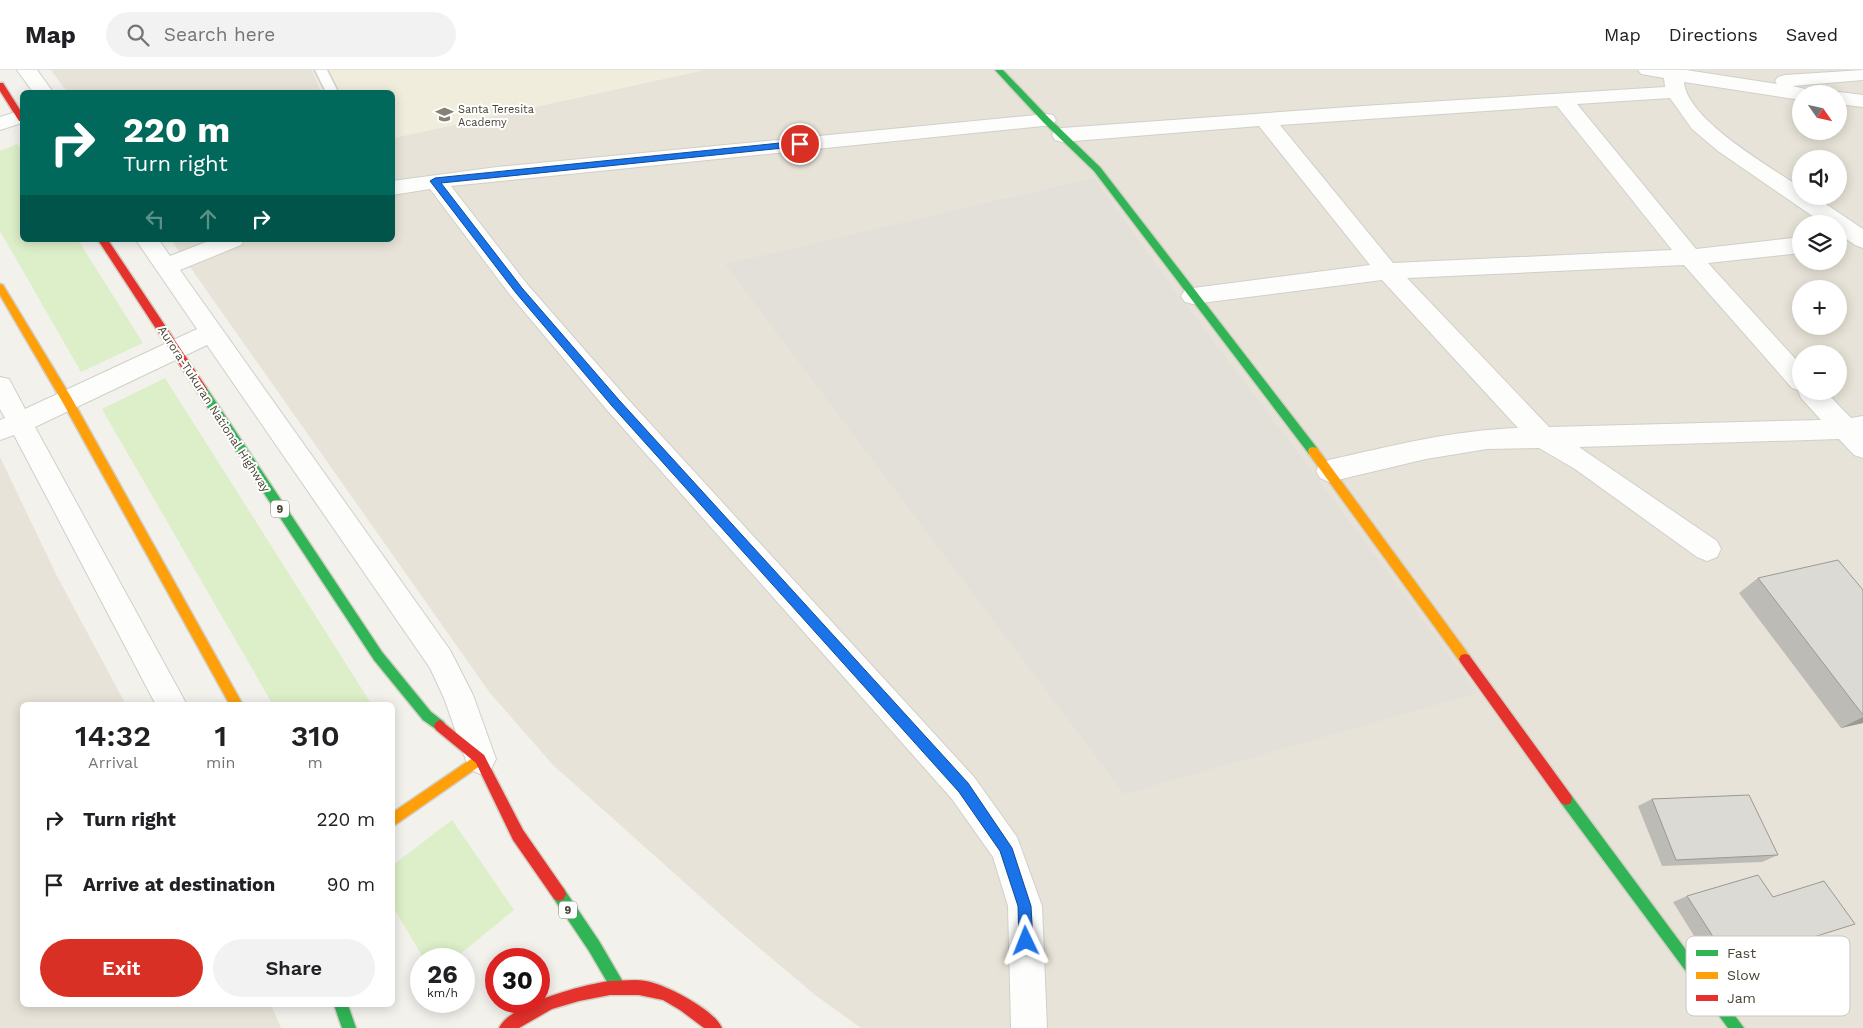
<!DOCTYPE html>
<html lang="en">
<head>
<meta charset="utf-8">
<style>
	body { margin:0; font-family:"Work Sans",sans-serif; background:#f2f2f2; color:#202124; height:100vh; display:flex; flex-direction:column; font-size:19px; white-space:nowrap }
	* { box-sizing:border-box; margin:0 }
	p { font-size:16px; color:#757577 }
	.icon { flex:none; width:28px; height:28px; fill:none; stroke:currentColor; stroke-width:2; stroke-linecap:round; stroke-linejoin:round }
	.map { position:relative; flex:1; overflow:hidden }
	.sheet { position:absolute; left:20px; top:632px; width:375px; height:305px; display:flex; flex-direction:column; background:#fff; border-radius:8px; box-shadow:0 2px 12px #0003 }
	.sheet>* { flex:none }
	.guide { position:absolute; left:20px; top:20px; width:375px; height:152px; border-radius:8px; box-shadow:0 2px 12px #0003; background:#00695c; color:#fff; overflow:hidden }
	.needle { width:32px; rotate:124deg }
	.controls { position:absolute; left:1792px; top:15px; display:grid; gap:10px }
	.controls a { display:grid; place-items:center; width:55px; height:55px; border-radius:50%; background:#fff; box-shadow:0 2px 12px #0003; font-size:25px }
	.speed { position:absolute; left:410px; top:878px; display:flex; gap:10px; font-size:25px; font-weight:700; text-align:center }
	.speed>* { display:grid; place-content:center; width:65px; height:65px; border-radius:50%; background:#fff; box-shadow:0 2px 12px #0003; line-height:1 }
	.speed small { font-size:12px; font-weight:400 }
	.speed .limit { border:8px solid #d22; background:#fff; color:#111 }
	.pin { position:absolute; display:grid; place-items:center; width:42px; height:42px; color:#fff; margin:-21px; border:2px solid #fff; border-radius:50%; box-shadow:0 1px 5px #0007 }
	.me { position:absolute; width:55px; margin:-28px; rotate:358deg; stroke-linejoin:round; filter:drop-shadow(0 0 4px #0008) }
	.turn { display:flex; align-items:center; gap:18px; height:105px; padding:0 20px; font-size:22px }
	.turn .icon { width:65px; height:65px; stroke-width:2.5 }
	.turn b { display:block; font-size:35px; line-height:42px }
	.lanes { display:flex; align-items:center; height:48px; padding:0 20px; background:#0003; justify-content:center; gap:25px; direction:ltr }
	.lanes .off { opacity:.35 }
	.eta { display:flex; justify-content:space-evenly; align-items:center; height:85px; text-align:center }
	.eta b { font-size:30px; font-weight:600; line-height:35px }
	.action { display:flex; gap:10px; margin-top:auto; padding:10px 20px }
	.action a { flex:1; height:58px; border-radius:30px; background:#d93025; color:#fff; font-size:20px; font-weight:600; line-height:58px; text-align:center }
	.action a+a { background:#f2f2f2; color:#202124 }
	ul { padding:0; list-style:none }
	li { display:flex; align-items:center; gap:15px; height:65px; padding:0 20px }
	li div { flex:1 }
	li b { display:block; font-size:19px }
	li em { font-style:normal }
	header { display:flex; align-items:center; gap:30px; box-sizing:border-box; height:70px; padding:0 25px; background:#fff; border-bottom:1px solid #e0e0e0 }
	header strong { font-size:24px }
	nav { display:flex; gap:28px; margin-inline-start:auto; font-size:18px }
	.search { width:350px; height:45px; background:#f2f2f2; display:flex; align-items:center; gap:12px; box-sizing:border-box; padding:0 18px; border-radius:28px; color:#757577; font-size:19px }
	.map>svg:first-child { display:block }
	.residential { fill:#e7e3d8; fill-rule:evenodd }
	.industrial { fill:#e2e0d9 }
	.education { fill:#f1eddd }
	.green { fill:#ddefc9 }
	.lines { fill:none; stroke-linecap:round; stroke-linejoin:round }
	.lane-casing { stroke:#d0cfc9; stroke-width:3 }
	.street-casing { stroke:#d0cfc9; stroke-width:2 }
	.fast-casing { stroke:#d2cfc2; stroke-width:3 }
	.slow-casing { stroke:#d2cfc2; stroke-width:3 }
	.jam-casing { stroke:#d2cfc2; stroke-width:3 }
	.lane { fill:#fdfdfc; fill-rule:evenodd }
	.street { fill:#fdfdfc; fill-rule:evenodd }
	.fast { fill:#30b455; fill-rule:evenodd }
	.slow { fill:#ff9f0a; fill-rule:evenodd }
	.jam { fill:#e5322d; fill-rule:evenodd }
	.wall { fill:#bdbbb6 }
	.shaded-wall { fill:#9a9994 }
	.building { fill:#dcdad4; stroke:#9a9994 }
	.route { fill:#1a73e8; stroke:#114b97 }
	.labels { text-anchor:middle; stroke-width:4; stroke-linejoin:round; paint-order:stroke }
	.far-poi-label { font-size:11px; fill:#4a4435; stroke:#fff; text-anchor:start }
	.shield { fill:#fff; stroke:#807c72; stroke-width:1 }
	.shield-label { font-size:11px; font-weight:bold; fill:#4a4435 }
	.street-label { font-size:12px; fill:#4a4435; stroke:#fff }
	.key { fill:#fff; stroke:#c9c7c2; stroke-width:1 }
	.key-label { font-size:14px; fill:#4a4435 }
</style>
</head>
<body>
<header>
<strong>Map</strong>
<div class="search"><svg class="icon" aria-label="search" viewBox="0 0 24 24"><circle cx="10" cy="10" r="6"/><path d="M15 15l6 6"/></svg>Search here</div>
<nav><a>Map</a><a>Directions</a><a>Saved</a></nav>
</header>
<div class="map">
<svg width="1863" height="958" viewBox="0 0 1863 958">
	<rect width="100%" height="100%" fill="#f2f1ec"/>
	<!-- residential -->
	<path class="residential" d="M51 0H312L321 22H67Z
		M704 0H1863V958H861L815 925 731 854 553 695 490 623 171 170H392L393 68ZM1801 24H1839V61H1801ZM1801 89H1839V126H1801ZM1094 107 1180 227 726 194ZM1801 154H1839V191H1801ZM1801 219H1839V256H1801ZM1801 284H1839V321H1801Z
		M0 387 57 506 126 635H22V935H271L281 958H0Z"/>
	<!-- industrial -->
	<path class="industrial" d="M1094 107 1180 227 1309 397 1477 623 1124 724 725 194Z"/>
	<!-- education -->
	<path class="education" d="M312 0H704L393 68 392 22H321Z"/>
	<!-- green -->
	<path class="green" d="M18 74 22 82V170H78L143 273 81 302 0 161V81Z
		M165 308 372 635H273L102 339Z
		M452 750 514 840 454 889H424L393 837V795Z"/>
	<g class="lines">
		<defs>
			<path id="lane" d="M315 0H327L338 22H326Z"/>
			<path id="street" d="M17 0H37L53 22H33Z
				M1638 0H1686L1777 14 1775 11 1778 7 1785 5 1863 0V10L1792 16 1810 20 1813 24H1801V30L1684 12C1687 50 1771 97 1801 118V126H1814L1863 159V178L1855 175 1839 164V154H1824L1718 81 1692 59 1670 28 1577 34 1696 179 1801 167V183L1708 193 1801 295V321H1825L1851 348 1863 346V388L1854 385 1839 369 1579 377 1717 471 1721 479 1717 487 1707 491 1697 487 1575 399 1539 378 1487 379 1426 389 1329 412 1320 408 1316 401 1320 394 1329 390C1391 376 1454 360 1518 358L1382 210 1193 234 1185 232 1181 226 1185 220 1193 218 1370 195 1259 56 1062 72 1055 70 1052 65 1055 60 1062 58 1363 36 1665 17 1664 8 1641 4ZM1557 36 1672 180 1393 193 1280 55ZM1684 195 1792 318 1798 320 1801 328 1821 350 1549 357 1407 208Z
				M1839 22 1863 25V37L1839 34V24H1832Z
				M22 40V53L0 60V47Z
				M1046 44 1053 45 1056 50 1053 55 451 116 527 214 625 326 974 707 1017 767 1042 836 1047 958H1011L1008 836 993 787 952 729 607 340 511 226 430 119 392 125V111L497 97Z
				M136 170H159L170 186 211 170H244L241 175 180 200 450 580 473 625 496 689 491 699 480 704 469 699 444 628 430 598 207 275 35 357 187 635H156L14 365 0 370V350L5 348 0 339V307L9 309 25 339 197 259Z"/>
			<path id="fast" d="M995 0H1003L1049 48 1100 97 1317 378 1318 381 1317 384H1309L1094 101 1043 52Z
				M202 316 206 317 382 582 431 642 444 652 446 656 444 660 440 662 423 650 374 590 198 323 197 320Z
				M1566 723 1571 725 1744 958H1728L1561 733 1560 729 1561 725Z
				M559 817 564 819 599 871 623 912 625 917 623 922 618 924 613 922 589 881 554 829 552 824 554 819Z
				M334 935H348L356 958H342Z"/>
			<path id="slow" d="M0 214 3 215 71 327 243 635H230L63 333 0 225Z
				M1313 377 1317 378 1469 585 1471 589 1469 593 1465 594 1461 593 1309 384 1308 381 1309 378Z
				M480 683 484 685 486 689 484 693 392 757V743Z"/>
			<path id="jam" d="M0 13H3L22 43V51H19L0 21Z
				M98 170H108L206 317 207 320 206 323H198Z
				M1465 584 1469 585 1571 725 1572 729 1571 733 1566 735 1561 733 1461 593 1459 589 1461 585Z
				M440 650 484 685 523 760 564 819 566 824 564 829 559 831 554 829 513 770 476 693 436 660 434 656 436 652Z
				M610 911C622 911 635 909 646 911 665 914 715 940 722 958H704L680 940 663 930 639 925H610L579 931 552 939 519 958H499C509 934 585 914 610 911Z"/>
		</defs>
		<!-- lane casing -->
		<use href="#lane" class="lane-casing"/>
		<!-- street casing -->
		<use href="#street" class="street-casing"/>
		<!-- fast casing -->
		<use href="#fast" class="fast-casing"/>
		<!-- slow casing -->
		<use href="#slow" class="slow-casing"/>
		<!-- jam casing -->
		<use href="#jam" class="jam-casing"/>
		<!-- lane -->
		<use href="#lane" class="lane"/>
		<!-- street -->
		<use href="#street" class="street"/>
		<!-- fast -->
		<use href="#fast" class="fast"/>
		<!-- slow -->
		<use href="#slow" class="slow"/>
		<!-- jam -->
		<use href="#jam" class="jam"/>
	</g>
	<!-- wall -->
	<path class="wall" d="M1758 508 1863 520V653L1841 658 1739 523Z
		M1652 729 1778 785 1762 792 1662 796 1638 736Z
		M1687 826 1801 871 1735 901 1719 906 1673 832Z"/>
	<!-- shaded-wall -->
	<path class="shaded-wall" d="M1863 647V653L1841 658Z"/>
	<!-- building -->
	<path class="building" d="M1838 490 1863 520V645L1758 508Z
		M1749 725 1778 785 1676 790 1652 729Z
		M1758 805 1773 827 1824 811 1855 854 1801 871 1806 878 1735 901 1687 826Z"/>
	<!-- route -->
	<path class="route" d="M800 71 805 74 803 76 441 113 522 218 619 330 968 713 1012 778 1031 836 1033 871 1031 876 1026 878 1021 876 1019 871 1018 836 1000 781 959 722 612 336 516 223 430 111 435 108Z"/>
	<!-- icons -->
	<defs>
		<symbol id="school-bare" viewBox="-9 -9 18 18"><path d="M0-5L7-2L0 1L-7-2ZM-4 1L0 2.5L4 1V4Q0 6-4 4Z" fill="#858175" stroke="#fff" stroke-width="2.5" paint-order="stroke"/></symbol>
	</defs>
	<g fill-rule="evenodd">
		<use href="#school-bare" x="432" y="32" width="25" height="25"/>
	</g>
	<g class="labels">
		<!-- far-poi labels -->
		<g class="far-poi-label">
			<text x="458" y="43">Santa Teresita<tspan x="458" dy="13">Academy</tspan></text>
		</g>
		<!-- shield labels -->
		<g class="shield">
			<rect x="271" y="430.5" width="18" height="17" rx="4"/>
			<rect x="559" y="831.5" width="18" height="17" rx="4"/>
		</g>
		<g class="shield-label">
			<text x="280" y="443">9</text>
			<text x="568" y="844">9</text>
		</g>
		<!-- street labels -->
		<g class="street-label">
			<text transform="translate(214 339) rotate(57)" y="4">Aurora-Tukuran National Highway</text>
		</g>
	</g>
	<!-- legend -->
	<rect x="1686" y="866" width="164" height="80" rx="8" class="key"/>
	<rect x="1696" y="880" width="22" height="6" fill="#30b455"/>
	<rect x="1696" y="902" width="22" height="7" fill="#ff9f0a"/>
	<rect x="1696" y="925" width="22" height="6" fill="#e5322d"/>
	<g class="key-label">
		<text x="1727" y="888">Fast</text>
		<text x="1727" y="910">Slow</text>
		<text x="1727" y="933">Jam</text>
	</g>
</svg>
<div class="controls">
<a><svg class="needle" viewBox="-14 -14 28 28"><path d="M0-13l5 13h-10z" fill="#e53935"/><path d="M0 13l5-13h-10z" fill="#757577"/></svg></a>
<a><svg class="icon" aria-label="sound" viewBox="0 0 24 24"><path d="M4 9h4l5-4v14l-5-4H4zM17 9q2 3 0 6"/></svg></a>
<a><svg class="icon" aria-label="layers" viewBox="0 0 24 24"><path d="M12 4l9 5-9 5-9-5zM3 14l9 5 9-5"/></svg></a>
<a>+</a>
<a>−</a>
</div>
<div class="speed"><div>26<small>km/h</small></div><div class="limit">30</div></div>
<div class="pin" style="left:800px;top:74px;background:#d93025"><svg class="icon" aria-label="arrive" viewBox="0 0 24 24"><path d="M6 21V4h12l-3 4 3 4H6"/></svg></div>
<svg class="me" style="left:1026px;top:871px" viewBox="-20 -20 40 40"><path d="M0-17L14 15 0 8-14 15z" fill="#1a73e8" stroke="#fff" stroke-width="4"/></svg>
<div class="guide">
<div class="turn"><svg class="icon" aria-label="right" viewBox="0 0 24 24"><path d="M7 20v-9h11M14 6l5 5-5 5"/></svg><div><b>220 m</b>Turn right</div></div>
<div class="lanes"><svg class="icon off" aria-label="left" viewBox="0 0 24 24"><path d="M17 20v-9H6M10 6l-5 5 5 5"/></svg><svg class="icon off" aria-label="ahead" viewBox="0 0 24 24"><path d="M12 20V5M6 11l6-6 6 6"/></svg><svg class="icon" aria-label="right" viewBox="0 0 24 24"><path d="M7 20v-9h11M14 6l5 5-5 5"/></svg></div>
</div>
<section class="sheet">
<div class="eta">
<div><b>14:32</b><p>Arrival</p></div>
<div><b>1</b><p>min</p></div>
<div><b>310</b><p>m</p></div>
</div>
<ul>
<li><svg class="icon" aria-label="right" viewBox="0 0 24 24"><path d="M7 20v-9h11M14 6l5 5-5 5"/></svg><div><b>Turn right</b></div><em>220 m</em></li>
<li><svg class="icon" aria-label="arrive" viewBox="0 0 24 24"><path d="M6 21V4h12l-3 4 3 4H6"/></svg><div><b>Arrive at destination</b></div><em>90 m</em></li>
</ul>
<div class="action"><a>Exit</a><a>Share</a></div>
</section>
</div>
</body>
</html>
